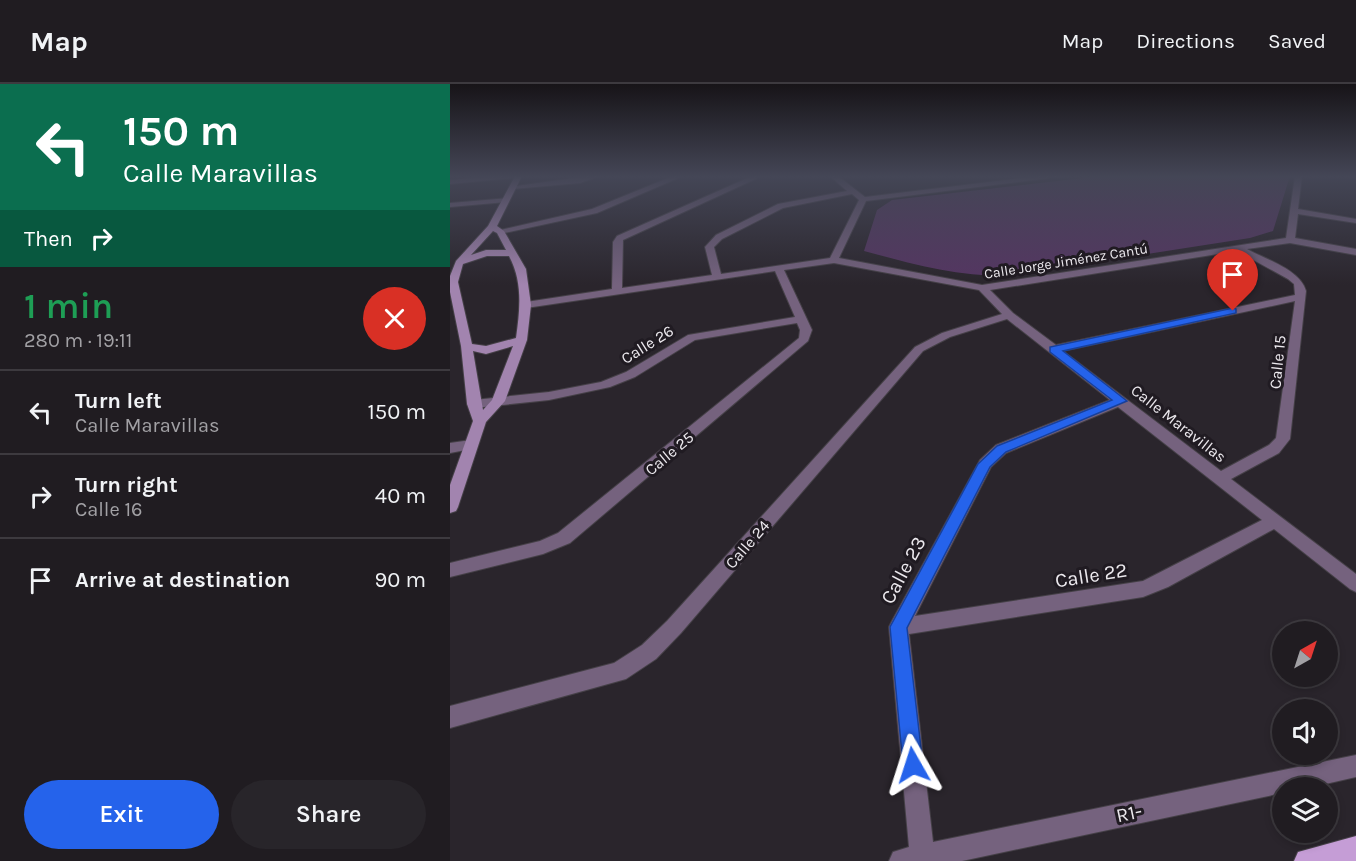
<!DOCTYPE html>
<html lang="en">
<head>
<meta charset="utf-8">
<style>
	body { margin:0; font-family:Karla,sans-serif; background:#28252a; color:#f1f3f6; height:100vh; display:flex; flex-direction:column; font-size:22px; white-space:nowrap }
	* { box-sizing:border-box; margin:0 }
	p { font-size:20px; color:#a2a1a5 }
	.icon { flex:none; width:33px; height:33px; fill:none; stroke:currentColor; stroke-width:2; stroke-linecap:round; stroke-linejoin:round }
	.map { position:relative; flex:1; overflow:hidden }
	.details { display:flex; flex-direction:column; background:#201c21; width:450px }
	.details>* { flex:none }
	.guide { background:#0b6e4f; color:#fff; overflow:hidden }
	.needle { width:39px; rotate:39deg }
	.buttons { position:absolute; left:822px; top:537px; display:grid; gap:12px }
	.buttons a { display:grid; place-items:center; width:66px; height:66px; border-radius:50%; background:#201c21; box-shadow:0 3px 9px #0003,0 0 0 2px #3d3a3f; font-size:30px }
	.pin { position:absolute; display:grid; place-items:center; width:51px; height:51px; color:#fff; margin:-62px -26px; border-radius:50% 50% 50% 0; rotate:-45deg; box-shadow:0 0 6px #0007 }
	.pin .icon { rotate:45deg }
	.me { position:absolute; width:66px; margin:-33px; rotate:354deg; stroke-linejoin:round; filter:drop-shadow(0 0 4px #0008) }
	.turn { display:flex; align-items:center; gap:21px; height:126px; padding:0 24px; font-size:27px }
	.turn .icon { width:78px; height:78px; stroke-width:2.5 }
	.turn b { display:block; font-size:42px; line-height:51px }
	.then { display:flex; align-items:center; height:57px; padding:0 24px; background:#0003; gap:12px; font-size:22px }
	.round { display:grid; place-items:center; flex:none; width:63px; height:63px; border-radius:32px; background:#28252a }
	.headline { display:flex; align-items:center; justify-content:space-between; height:102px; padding:0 24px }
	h1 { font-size:36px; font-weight:600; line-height:45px; color:#1e9e55 }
	.cta { display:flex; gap:12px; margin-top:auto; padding:12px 24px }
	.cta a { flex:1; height:69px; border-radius:36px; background:#2563eb; color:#fff; font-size:24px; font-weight:600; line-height:69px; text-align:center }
	.cta a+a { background:#28252a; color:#f1f3f6 }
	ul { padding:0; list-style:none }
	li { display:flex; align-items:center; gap:18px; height:84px; padding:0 24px; border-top:2px solid #3d3a3f }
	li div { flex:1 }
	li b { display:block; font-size:22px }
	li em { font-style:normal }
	header { display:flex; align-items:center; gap:36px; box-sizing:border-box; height:84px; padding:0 30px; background:#201c21; border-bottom:2px solid #3d3a3f }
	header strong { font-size:28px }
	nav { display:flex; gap:33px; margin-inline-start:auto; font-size:21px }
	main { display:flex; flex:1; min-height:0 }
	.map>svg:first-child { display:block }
	.green { fill:#553562 }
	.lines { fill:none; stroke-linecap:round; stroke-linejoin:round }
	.street-casing { stroke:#454047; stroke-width:2 }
	.secondary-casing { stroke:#454047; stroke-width:2 }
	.primary-casing { stroke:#454047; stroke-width:2 }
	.street { fill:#75627e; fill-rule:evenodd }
	.secondary { fill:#a284af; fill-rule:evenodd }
	.primary { fill:#c59dd6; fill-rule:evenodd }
	.route { fill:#2563eb; stroke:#184099; stroke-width:1.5 }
	.labels { text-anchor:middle; stroke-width:6; stroke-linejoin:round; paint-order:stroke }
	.far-street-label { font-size:14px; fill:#ece9ee; stroke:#201b22 }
	.street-label { font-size:16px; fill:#ece9ee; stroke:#201b22 }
	.near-street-label { font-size:20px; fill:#ece9ee; stroke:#201b22 }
</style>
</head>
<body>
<header>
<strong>Map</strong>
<nav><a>Map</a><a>Directions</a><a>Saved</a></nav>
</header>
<main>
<section class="details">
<div class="guide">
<div class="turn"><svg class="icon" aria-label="left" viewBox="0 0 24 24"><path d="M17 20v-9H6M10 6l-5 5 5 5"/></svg><div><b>150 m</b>Calle Maravillas</div></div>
<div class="then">Then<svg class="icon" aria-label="right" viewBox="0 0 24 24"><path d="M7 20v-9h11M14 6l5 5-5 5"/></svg></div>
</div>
<div class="headline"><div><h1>1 min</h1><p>280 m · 19:11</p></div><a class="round" style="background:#d93025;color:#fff"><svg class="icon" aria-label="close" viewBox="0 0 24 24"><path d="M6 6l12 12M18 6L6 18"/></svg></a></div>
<ul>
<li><svg class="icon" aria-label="left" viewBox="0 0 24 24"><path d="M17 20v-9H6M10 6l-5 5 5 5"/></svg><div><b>Turn left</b><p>Calle Maravillas</p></div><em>150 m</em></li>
<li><svg class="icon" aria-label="right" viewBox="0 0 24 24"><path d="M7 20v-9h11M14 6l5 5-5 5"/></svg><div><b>Turn right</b><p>Calle 16</p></div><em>40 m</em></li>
<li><svg class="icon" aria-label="arrive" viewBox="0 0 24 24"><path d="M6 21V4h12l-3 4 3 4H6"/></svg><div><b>Arrive at destination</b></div><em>90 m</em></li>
</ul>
<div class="cta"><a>Exit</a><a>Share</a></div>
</section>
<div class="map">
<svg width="906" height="777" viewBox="0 0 906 777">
	<rect width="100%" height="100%" fill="#2a252c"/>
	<!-- green -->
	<path class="green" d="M650 92H840L823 147 800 154 556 192C506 192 462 180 414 167L427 126 442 116Z"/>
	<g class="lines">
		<defs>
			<path id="street" d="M47 92 73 93 0 100V96Z
				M138 92H150L130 99 63 105 59 103Z
				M223 92H233L147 129 50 150 46 147 142 125Z
				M302 92H312L173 156 172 204 262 191 255 163 266 151 328 120 397 107 380 92H388L415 113 589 92H615L416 117 389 174 532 201 836 154 845 92H852L848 125 906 135V139L848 130 845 154 906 165V171L840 159 797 165C815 175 851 186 856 207L840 355 829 369 781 395 906 490V508L900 505 824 445 718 503 693 513 459 550 483 758 906 671V693L858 704H832V709L512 777H439L443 768 459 763 439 543 442 537 530 376 546 361 660 316 557 235 500 253 473 267 231 549 206 575 176 595 0 644V622L164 579 192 561 217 537 465 263 492 249 552 230 529 206 384 179 334 186 362 246 358 257 120 459 93 470 0 493V479L90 457 108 449 349 254 350 246 347 239 245 256 185 293 160 303 99 316 24 324 17 320 24 316 99 308 151 298 176 288 238 251 345 233 325 187 76 224 71 221 76 218 162 205 163 158 167 152ZM402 110 409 116 380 174 271 190 264 163 272 155 333 124ZM787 167 838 195 844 200 845 211 606 261 563 229 540 206ZM845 217 826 354 819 361 771 387 613 267ZM668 323 812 436 693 497 465 532 541 383 556 369Z
				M59 114 56 118 0 123V119Z
				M21 356 28 361 26 364 0 369V359Z"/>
			<path id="secondary" d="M65 92H72L47 142 54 147 76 185 81 221 77 256 55 317 36 338 8 423 6 427 0 429V401L23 337 17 320 11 262 0 208V192L6 177 38 142ZM43 147 47 149 56 166H36L21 171ZM37 172H59C73 198 70 225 66 254L36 262 22 260 8 198 13 180ZM63 262 42 316 33 326 23 267 36 270Z"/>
			<path id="primary" d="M906 752V777H844L848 768Z"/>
		</defs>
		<!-- street casing -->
		<use href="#street" class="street-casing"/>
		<!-- secondary casing -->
		<use href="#secondary" class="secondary-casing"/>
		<!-- primary casing -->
		<use href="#primary" class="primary-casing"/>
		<!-- street -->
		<use href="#street" class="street"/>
		<!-- secondary -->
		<use href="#secondary" class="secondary"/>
		<!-- primary -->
		<use href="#primary" class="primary"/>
	</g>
	<!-- sky -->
	<linearGradient id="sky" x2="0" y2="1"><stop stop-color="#171418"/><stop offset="0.46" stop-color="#444656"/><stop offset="1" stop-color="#444656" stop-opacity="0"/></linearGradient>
	<rect width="906" height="201" fill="url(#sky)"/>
	<!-- route -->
	<path class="route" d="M783 224 786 225V229L613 267 677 317 556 368 540 383 457 544 473 681 470 688 463 691 456 688 453 681 440 543 528 380 547 362 662 316 600 268V263Z"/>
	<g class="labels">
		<!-- far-street labels -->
		<g class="far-street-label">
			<text transform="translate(616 177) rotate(-9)" y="5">Calle Jorge Jiménez Cantú</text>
		</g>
		<!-- street labels -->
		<g class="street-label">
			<text transform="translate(197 260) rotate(-32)" y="6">Calle 26</text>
			<text transform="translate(827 278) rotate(-84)" y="6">Calle 15</text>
			<text transform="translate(729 339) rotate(38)" y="6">Calle Maravillas</text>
			<text transform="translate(219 369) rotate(-40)" y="6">Calle 25</text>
			<text transform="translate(297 460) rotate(-49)" y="6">Calle 24</text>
		</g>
		<!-- near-street labels -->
		<g class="near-street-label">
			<text transform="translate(453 486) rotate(-62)" y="7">Calle 23</text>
			<text transform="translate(641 491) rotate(-9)" y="7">Calle 22</text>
			<text transform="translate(679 729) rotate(-12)" y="7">R1-</text>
		</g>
	</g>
</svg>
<div class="buttons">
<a><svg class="needle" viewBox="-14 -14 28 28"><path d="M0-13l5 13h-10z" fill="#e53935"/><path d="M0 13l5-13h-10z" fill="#a2a1a5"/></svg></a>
<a><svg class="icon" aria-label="sound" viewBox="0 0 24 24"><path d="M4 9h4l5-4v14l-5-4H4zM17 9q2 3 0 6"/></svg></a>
<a><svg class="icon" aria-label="layers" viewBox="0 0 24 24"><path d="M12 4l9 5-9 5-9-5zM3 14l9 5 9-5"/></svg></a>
</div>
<div class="pin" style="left:783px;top:227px;background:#d93025"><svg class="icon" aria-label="arrive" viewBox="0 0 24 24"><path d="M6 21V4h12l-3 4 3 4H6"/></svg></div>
<svg class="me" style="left:463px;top:681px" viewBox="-20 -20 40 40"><path d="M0-17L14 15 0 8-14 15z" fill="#2563eb" stroke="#fff" stroke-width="4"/></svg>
</div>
</main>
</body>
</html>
